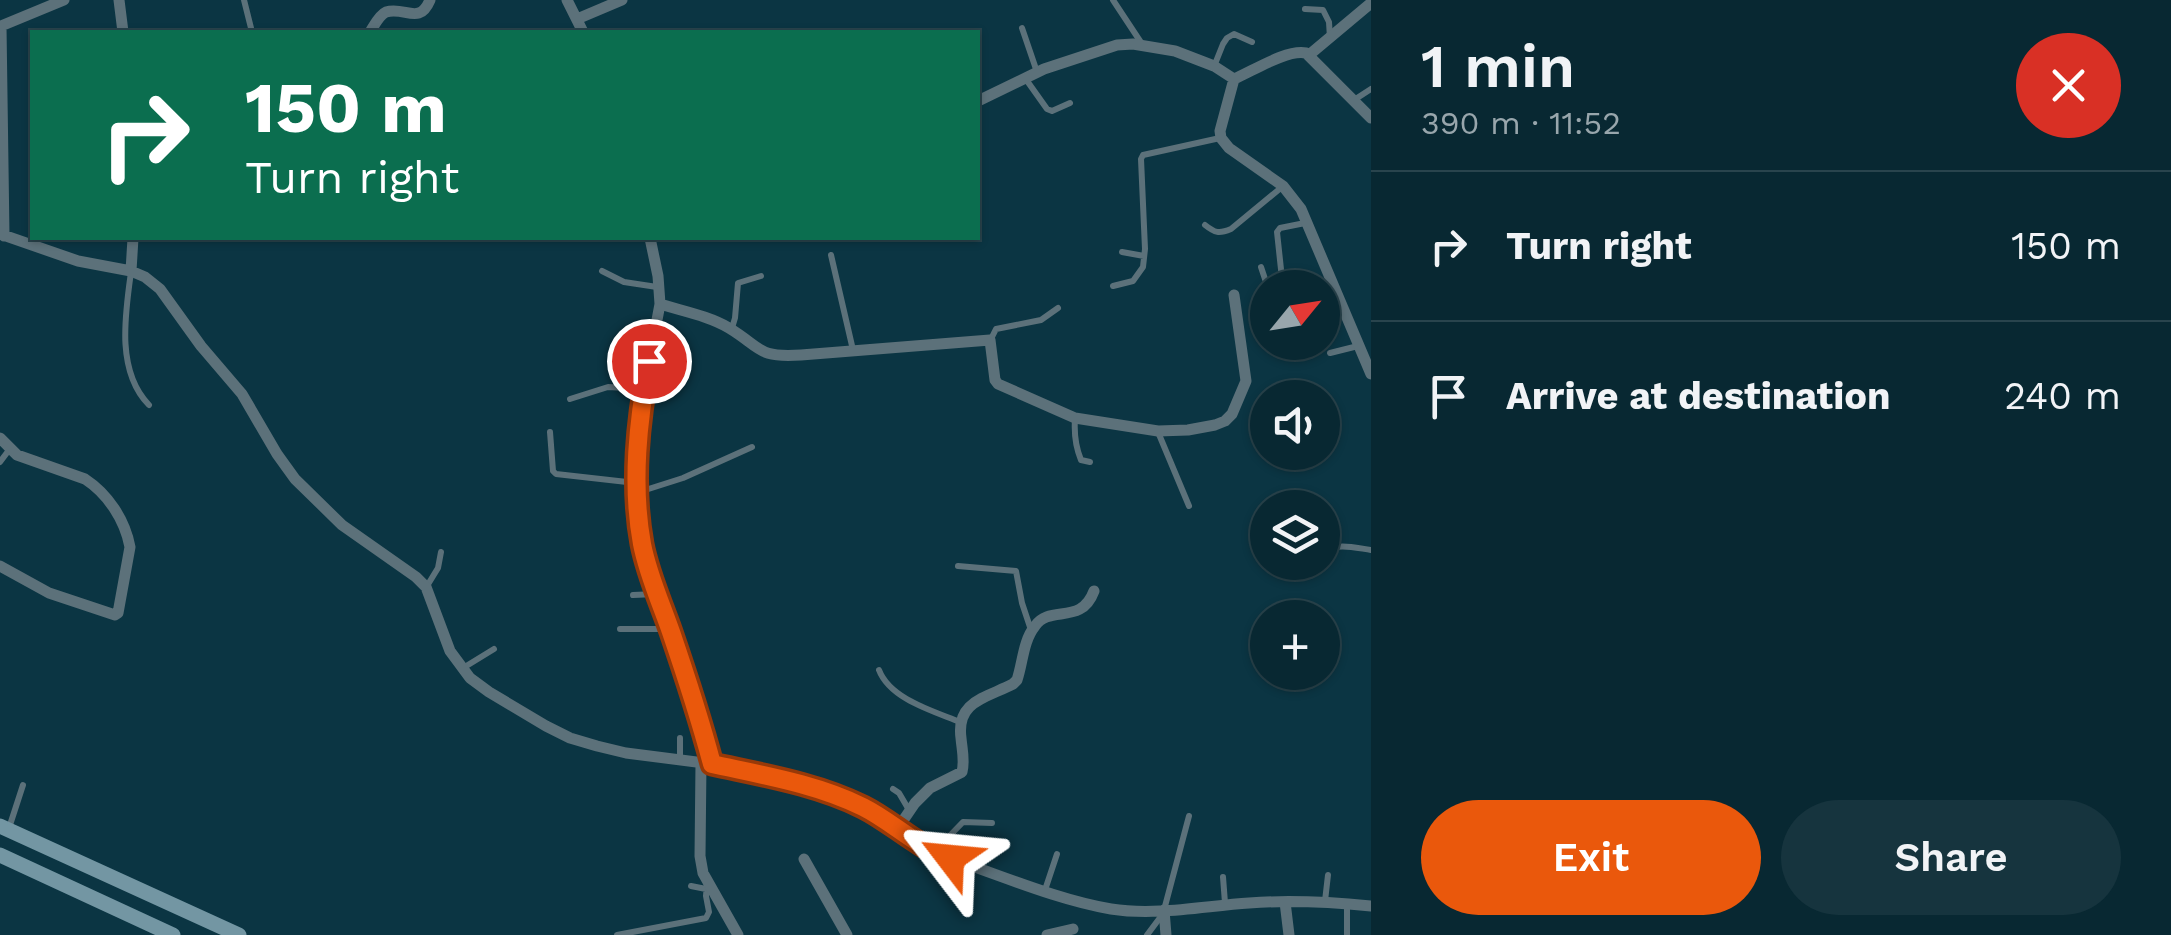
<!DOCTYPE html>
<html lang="en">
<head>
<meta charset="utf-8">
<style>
	body { margin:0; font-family:"Work Sans",sans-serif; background:#16343e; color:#f1f3f6; height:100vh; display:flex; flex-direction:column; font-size:38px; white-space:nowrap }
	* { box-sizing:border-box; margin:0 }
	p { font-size:32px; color:#98a6ac }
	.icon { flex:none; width:55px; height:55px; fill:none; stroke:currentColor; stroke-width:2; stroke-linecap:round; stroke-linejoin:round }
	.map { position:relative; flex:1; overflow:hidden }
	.panel { display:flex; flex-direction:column; background:#082832; width:800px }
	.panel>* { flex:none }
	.hud { position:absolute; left:30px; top:30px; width:950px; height:210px; border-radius:0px; box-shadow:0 2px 8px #0004,0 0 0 2px #29444d; background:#0b6e4f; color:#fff; overflow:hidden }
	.needle { width:65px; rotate:60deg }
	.buttons { position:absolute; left:1250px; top:270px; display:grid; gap:20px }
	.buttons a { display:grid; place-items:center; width:90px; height:90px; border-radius:50%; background:#082832; box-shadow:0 2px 8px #0004,0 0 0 2px #29444d; font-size:50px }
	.pin { position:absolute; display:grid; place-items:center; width:85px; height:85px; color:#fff; margin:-42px; border:5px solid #fff; border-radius:50%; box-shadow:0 2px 10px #0007 }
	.me { position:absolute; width:110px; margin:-55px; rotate:299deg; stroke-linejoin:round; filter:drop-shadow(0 0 8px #0008) }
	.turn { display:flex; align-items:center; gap:35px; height:210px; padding:0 50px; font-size:45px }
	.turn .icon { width:130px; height:130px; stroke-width:2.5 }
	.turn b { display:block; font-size:70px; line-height:85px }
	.round { display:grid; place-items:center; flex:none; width:105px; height:105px; border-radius:52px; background:#16343e }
	.head { display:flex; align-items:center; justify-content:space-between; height:170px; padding:0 50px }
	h1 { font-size:60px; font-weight:600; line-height:75px }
	.primary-button { display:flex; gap:20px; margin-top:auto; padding:20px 50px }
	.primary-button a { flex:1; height:115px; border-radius:60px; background:#ea580c; color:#fff; font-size:40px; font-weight:600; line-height:115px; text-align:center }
	.primary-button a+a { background:#16343e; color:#f1f3f6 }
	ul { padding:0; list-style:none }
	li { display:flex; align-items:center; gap:30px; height:150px; padding:0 50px; border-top:2px solid #29444d }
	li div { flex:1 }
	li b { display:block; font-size:38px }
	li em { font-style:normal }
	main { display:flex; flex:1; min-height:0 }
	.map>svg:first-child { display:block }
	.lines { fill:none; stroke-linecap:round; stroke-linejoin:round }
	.lane { stroke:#5c717a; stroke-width:6 }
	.street { stroke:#5c717a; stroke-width:11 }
	.secondary { stroke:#7396a3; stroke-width:15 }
	.route-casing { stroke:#983908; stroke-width:25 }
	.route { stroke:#ea580c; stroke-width:18 }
</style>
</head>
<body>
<main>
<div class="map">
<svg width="1371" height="935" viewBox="0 0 1371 935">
	<rect width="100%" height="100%" fill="#0b3543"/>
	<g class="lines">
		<!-- lane -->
		<path class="lane" d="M244 0 252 32
			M1113 0 1142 44
			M1305 9 1323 10 1329 22 1330 38
			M1022 28 1037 72
			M1215 64 1223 44 1227 38 1234 34 1252 42
			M1025 78 1047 109 1052 111 1070 103
			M1354 100 1371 89
			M1205 225C1215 233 1219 234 1231 229L1282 187
			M1122 252 1144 256
			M831 255 853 350
			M1261 267 1268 288
			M602 271 624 282 657 287
			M131 272C125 315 116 371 149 405
			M1113 286 1133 281 1143 267 1145 249 1141 159 1143 155 1220 138
			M1283 288 1277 232 1280 228 1305 223
			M732 328 735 318 738 283 761 276
			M991 339 996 329 1041 320 1058 308
			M1330 353 1358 346
			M570 399 608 387 643 389
			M1075 419C1074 433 1076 448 1081 460L1090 462
			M550 432 553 471 556 474 636 483
			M1158 432 1189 506
			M0 462 9 450
			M639 492 683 478 752 447
			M1326 563 1324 552C1337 542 1356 548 1371 550
			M958 566 1016 571 1022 603 1031 630
			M427 586 438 568 441 552
			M633 595 656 594
			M620 629H668
			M463 668 494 649
			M879 670C890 699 933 711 960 722
			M680 738V759
			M893 789 899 793 909 810
			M9 828 23 785
			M935 851 963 822 992 823
			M1223 877 1225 903
			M691 886 706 889
			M1045 890 1057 854
			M1325 901 1328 875
			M1164 910 1189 816
			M617 935 706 918 709 912 706 896 707 883
			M1147 935 1162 915
			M1347 935V905"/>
		<!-- street -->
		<path class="street" d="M119 0 123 32
			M567 0 583 32
			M577 19 622 0
			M370 32C374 26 379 15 386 12 405 6 419 26 430 0
			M1309 55 1371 3
			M1234 79 1220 131 1221 138 1229 148 1283 186 1301 209 1371 374
			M978 101 1044 69 1117 45 1133 44 1175 51 1214 66 1234 79C1253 71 1287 49 1306 53L1371 118
			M0 234 78 261 131 271 145 277 160 289 201 346 242 394 277 454 295 479 342 525 416 577 426 587 450 651 470 678 489 692 546 726 570 738 597 746 626 753 712 764 824 791 861 806 929 850 943 856C998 874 1054 899 1111 909 1156 916 1204 906 1249 903 1289 900 1330 902 1371 906
			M4 236 1 26 64 0
			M650 238 658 276 660 304 644 389 638 449 637 492 642 543 649 571 699 711 712 764
			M131 271 133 238
			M660 304C682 311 709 316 729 328 762 348 757 358 801 355L990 340 995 380 998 384 1075 418 1158 431 1188 430 1215 425 1225 421 1232 414 1246 381 1234 295
			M0 438 17 455 85 479C108 494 125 520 130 547L118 613 115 615 49 593 0 566
			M701 763 700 856 703 873 738 935
			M898 828 915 803 930 788 962 772C965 760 962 750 961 738 956 701 986 698 1013 684L1017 680C1023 662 1023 641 1035 626 1050 604 1081 626 1094 591
			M804 859 847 935
			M1285 902 1289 935
			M1164 910 1166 935
			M1047 935 1073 929"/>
		<!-- secondary -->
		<path class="secondary" d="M0 826 239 935
			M0 855 173 935"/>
	</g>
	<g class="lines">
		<defs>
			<path id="route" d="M649 361C638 421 631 484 642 544 648 575 661 603 671 632 686 676 700 719 712 764 762 775 817 784 863 807 893 822 918 848 950 858"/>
		</defs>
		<!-- route casing -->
		<use href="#route" class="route-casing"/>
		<!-- route -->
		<use href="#route" class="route"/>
	</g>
</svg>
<div class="buttons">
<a><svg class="needle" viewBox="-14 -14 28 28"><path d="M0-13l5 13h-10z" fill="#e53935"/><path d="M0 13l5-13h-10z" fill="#98a6ac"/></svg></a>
<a><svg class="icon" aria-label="sound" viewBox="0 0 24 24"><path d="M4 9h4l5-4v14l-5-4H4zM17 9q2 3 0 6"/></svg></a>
<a><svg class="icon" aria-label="layers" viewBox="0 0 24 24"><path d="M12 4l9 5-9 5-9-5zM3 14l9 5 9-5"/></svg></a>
<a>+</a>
</div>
<div class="pin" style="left:649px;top:361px;background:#d93025"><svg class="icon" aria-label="arrive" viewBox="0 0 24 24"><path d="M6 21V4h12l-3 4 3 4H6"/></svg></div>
<svg class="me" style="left:950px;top:858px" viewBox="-20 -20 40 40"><path d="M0-17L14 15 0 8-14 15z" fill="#ea580c" stroke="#fff" stroke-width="4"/></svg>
<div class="hud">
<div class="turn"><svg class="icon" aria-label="right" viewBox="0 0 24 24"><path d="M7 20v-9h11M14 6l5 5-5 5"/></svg><div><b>150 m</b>Turn right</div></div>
</div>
</div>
<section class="panel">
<div class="head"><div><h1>1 min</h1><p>390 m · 11:52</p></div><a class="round" style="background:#d93025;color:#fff"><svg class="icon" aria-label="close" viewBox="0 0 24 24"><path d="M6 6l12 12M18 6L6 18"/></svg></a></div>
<ul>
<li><svg class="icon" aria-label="right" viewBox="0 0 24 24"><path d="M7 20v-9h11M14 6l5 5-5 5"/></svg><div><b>Turn right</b></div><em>150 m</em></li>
<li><svg class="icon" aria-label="arrive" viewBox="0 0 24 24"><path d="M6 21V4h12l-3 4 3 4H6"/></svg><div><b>Arrive at destination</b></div><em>240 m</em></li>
</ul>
<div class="primary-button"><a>Exit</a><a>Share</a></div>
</section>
</main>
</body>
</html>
